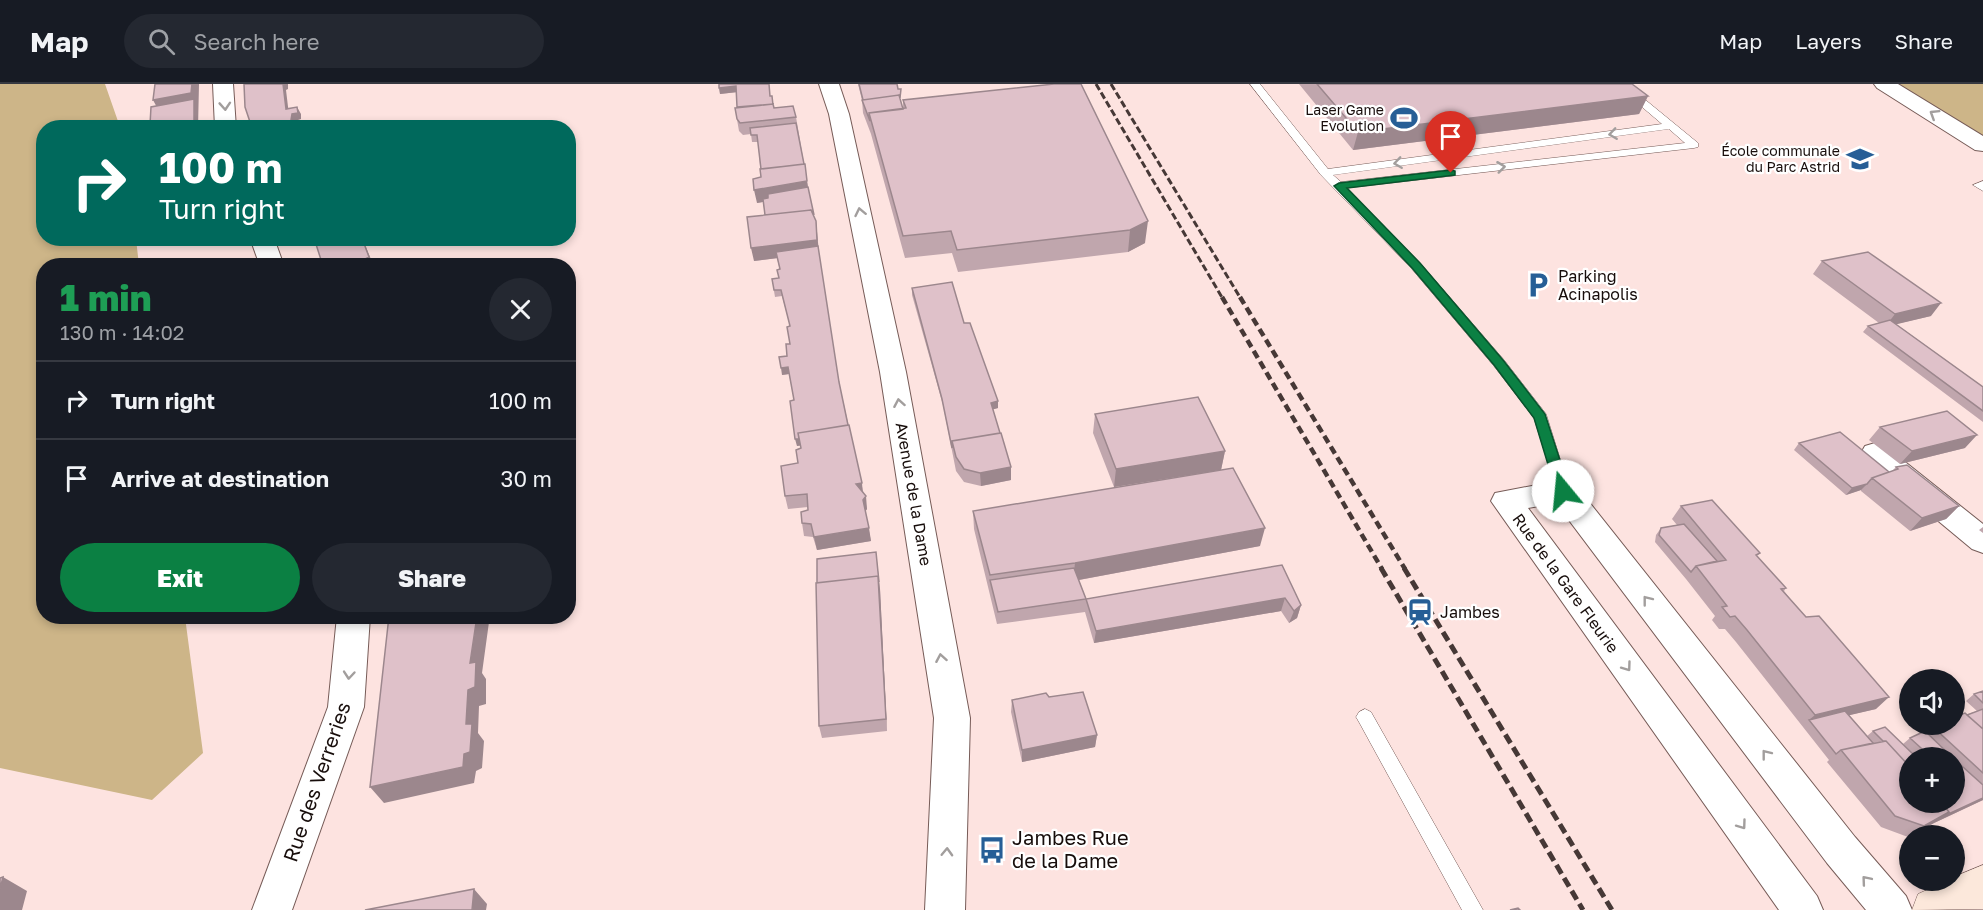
<!DOCTYPE html>
<html lang="en">
<head>
<meta charset="utf-8">
<style>
	body { margin:0; font-family:"Golos Text",sans-serif; background:#242831; color:#f1f3f6; height:100vh; display:flex; flex-direction:column; font-size:22px; white-space:nowrap }
	* { box-sizing:border-box; margin:0 }
	p { font-size:20px; color:#9ea1a6 }
	.icon { flex:none; width:33px; height:33px; fill:none; stroke:currentColor; stroke-width:2; stroke-linecap:round; stroke-linejoin:round }
	.map { position:relative; flex:1; overflow:hidden }
	.panel { position:absolute; left:36px; top:174px; width:540px; height:366px; display:flex; flex-direction:column; background:#171b24; border-radius:24px; box-shadow:0 3px 9px #0003 }
	.panel>* { flex:none }
	.banner { position:absolute; left:36px; top:36px; width:540px; height:126px; border-radius:24px; box-shadow:0 3px 9px #0003; background:#00695c; color:#fff; overflow:hidden }
	.fabs { position:absolute; left:1899px; top:585px; display:grid; gap:12px }
	.fabs a { display:grid; place-items:center; width:66px; height:66px; border-radius:50%; background:#171b24; box-shadow:0 3px 9px #0003; font-size:30px }
	.pin { position:absolute; display:grid; place-items:center; width:51px; height:51px; color:#fff; margin:-62px -26px; border-radius:50% 50% 50% 0; rotate:-45deg; box-shadow:0 0 6px #0007 }
	.pin .icon { rotate:45deg }
	.me { position:absolute; width:66px; margin:-33px; rotate:343deg; stroke-linejoin:round; filter:drop-shadow(0 0 4px #0008) }
	.turn { display:flex; align-items:center; gap:21px; height:126px; padding:0 24px; font-size:27px }
	.turn .icon { width:78px; height:78px; stroke-width:2.5 }
	.turn b { display:block; font-size:42px; line-height:51px }
	.round { display:grid; place-items:center; flex:none; width:63px; height:63px; border-radius:32px; background:#242831 }
	.headline { display:flex; align-items:center; justify-content:space-between; height:102px; padding:0 24px }
	h1 { font-size:36px; font-weight:800; line-height:45px; color:#1e9e55 }
	.primary-button { display:flex; gap:12px; margin-top:auto; padding:12px 24px }
	.primary-button a { flex:1; height:69px; border-radius:36px; background:#0b8043; color:#fff; font-size:24px; font-weight:800; line-height:69px; text-align:center }
	.primary-button a+a { background:#242831; color:#f1f3f6 }
	ul { padding:0; list-style:none }
	li { display:flex; align-items:center; gap:18px; height:78px; padding:0 24px; border-top:2px solid #363941 }
	li div { flex:1 }
	li b { display:block; font-size:22px }
	li em { font-style:normal }
	header { display:flex; align-items:center; gap:36px; box-sizing:border-box; height:84px; padding:0 30px; background:#171b24; border-bottom:2px solid #363941 }
	header strong { font-size:28px }
	nav { display:flex; gap:33px; margin-inline-start:auto; font-size:21px }
	.search { width:420px; height:54px; background:#242831; display:flex; align-items:center; gap:15px; box-sizing:border-box; padding:0 21px; border-radius:33px; color:#9ea1a6; font-size:22px }
	.map>svg:first-child { display:block }
	.green { fill:#cdb588 }
	.lines { fill:none; stroke-linecap:round; stroke-linejoin:round }
	.service-casing { stroke:#765b57; stroke-width:1 }
	.minor-casing { stroke:#765b57; stroke-width:2 }
	.secondary-casing { stroke:#765b57; stroke-width:1 }
	.service { fill:#fff; fill-rule:evenodd }
	.minor { fill:#fff; fill-rule:evenodd }
	.secondary { fill:#fce8db; fill-rule:evenodd }
	.rail-far2 { stroke:#463836; stroke-width:3; stroke-dasharray:7 3; stroke-linecap:butt }
	.rail-far1 { stroke:#463836; stroke-width:4.5; stroke-dasharray:8 4.5; stroke-linecap:butt }
	.rail { stroke:#463836; stroke-width:5; stroke-dasharray:10 5; stroke-linecap:butt }
	.wall { fill:#c0a6ad; fill-rule:evenodd }
	.shaded-wall { fill:#9c878d }
	.building { fill:#dfc1c9; stroke:#9c878d; stroke-width:1.5 }
	.oneway { stroke:#a29e9d }
	.route { fill:#0b8043; stroke:#07532c; stroke-width:1.5 }
	.labels { text-anchor:middle; stroke-width:4.5; stroke-linejoin:round; paint-order:stroke }
	.far-poi-label { font-size:14px; fill:#170d0b; stroke:#fff; text-anchor:end }
	.poi-label { font-size:16px; fill:#170d0b; stroke:#fff; text-anchor:start }
	.street-label { font-size:16px; fill:#170d0b; stroke:#fff }
	.near-street-label { font-size:20px; fill:#170d0b; stroke:#fff }
	.near-poi-label { font-size:20px; fill:#170d0b; stroke:#fff; text-anchor:start }
</style>
</head>
<body>
<header>
<strong>Map</strong>
<div class="search"><svg class="icon" aria-label="search" viewBox="0 0 24 24"><circle cx="10" cy="10" r="6"/><path d="M15 15l6 6"/></svg>Search here</div>
<nav><a>Map</a><a>Layers</a><a>Share</a></nav>
</header>
<div class="map">
<svg width="1983" height="826" viewBox="0 0 1983 826">
	<rect width="100%" height="100%" fill="#fde3e0"/>
	<!-- green -->
	<path class="green" d="M0 0H105L120 43 44 44V154L136 155 139 181 44 182V532L185 533 203 669 152 716 0 684Z
		M1895 0H1983V54Z"/>
	<g class="lines">
		<defs>
			<path id="service" d="M1250 0H1260L1328 85 1662 40 1615 0H1626L1698 59V63L1694 64 1346 104 1420 179 1504 276 1546 330 1570 407 1568 411H1558L1534 334 1494 282 1412 185 1321 91ZM1669 45 1685 59 1341 98 1333 91Z
				M1983 97V107L1973 101Z
				M1365 625 1371 628 1483 826H1462L1359 638 1356 633 1359 628Z"/>
			<path id="minor" d="M213 0H233L236 44H215Z
				M819 0H839L849 30 906 288 970 634 965 826H925L934 634 880 288 829 30Z
				M1874 0H1898L1983 52V67L1975 66 1877 4Z
				M250 154H274L284 182H260Z
				M1875 359 1885 362 1983 440V469L1972 465 1865 376 1861 369 1865 362Z
				M1563 396 1574 399 1855 753 1906 812 1912 826H1866L1827 779 1556 419 1528 424 1817 812 1823 826H1779L1491 417 1495 409Z
				M337 532H370L364 623 292 826H252L328 623Z"/>
			<path id="secondary" d="M1983 781V825L1912 826 1918 810 1948 796H1954V793Z"/>
		</defs>
		<!-- service casing -->
		<use href="#service" class="service-casing"/>
		<!-- minor casing -->
		<use href="#minor" class="minor-casing"/>
		<!-- secondary casing -->
		<use href="#secondary" class="secondary-casing"/>
		<!-- service -->
		<use href="#service" class="service"/>
		<!-- minor -->
		<use href="#minor" class="minor"/>
		<!-- secondary -->
		<use href="#secondary" class="secondary"/>
		<!-- rail-far2 -->
		<path class="rail-far2" d="M1096 0 1223 215
			M1111 0 1241 215"/>
		<!-- rail-far1 -->
		<path class="rail-far1" d="M1222 213 1382 485
			M1240 213 1405 485"/>
		<!-- rail -->
		<path class="rail" d="M1381 484 1583 826
			M1404 484 1612 826"/>
	</g>
	<!-- wall -->
	<path class="wall" d="M719 0 770 12 774 24 796 33 808 103 814 133 816 137 818 167 839 298 867 425 865 428 871 457 817 466 813 453 804 452 802 439 808 426V423L788 425 785 412 798 379 801 364V361L797 362 794 316 789 290 782 291 790 260V242L782 212 775 213 772 195 779 194 780 186 777 174 754 177 765 131 763 118 757 119 761 93 758 58H752L751 50 743 51 739 47 735 24 737 23V8L720 10Z
		M858 0H897L898 5H901L900 16 903 25V16L1054 0 1145 159 1128 168 958 188 952 169 905 174 871 50 863 29 862 16Z
		M1299 0H1632L1648 12 1639 30 1353 66Z
		M1822 177 1931 232 1896 240 1983 303V338L1863 248 1868 242 1879 239 1813 190Z
		M912 204 964 239 998 324 993 325 1000 349 1011 383V396L981 402 964 398 956 387 943 321 912 211Z
		M1095 330 1225 367 1221 386 1114 403 1093 349Z
		M1880 343 1965 364 1900 380 1869 356Z
		M1799 359 1889 388H1891L1896 383 1959 422 1946 435 1910 447 1861 407V406L1846 411 1794 366Z
		M1681 422 1760 469 1757 472 1786 504 1784 507 1876 625 1849 631 1867 652 1873 647 1903 660 1910 654 1925 647 1932 642 1977 627 1966 617 1974 610 1983 607V716L1934 739 1908 753 1881 743 1827 678 1829 676 1736 558 1725 545H1719L1712 536 1715 532 1686 495 1655 458 1656 451 1661 444 1677 441 1672 435ZM1917 674H1954V718Z
		M973 427 1260 462 1079 496 1086 515 1085 528 997 540 974 445Z
		M1983 443V449L1979 446Z
		M1282 481 1301 521 1297 534 1289 539 1281 527 1094 559 1085 528 1086 515Z
		M880 505 887 647 822 654 819 642Z
		M1049 613 1097 651 1095 663 1022 678 1011 628 1012 616Z"/>
	<!-- shaded-wall -->
	<path class="shaded-wall" d="M192 0H199L198 44H194L160 29 153 16Z
		M283 0H288V5L286 6 289 31 286 25Z
		M736 2 738 8 720 10 719 4Z
		M1648 12 1639 30 1353 66 1358 48Z
		M297 23 301 30V35L295 37 294 44H293L291 36 292 30Z
		M158 40 160 44H151L150 41Z
		M807 97 809 110 757 119 754 106Z
		M816 137 819 169 754 177 751 164Z
		M1148 137 1145 159 1128 168 1130 146Z
		M362 154 373 180 369 182H368L365 175Z
		M1941 219 1931 232 1885 243 1895 230Z
		M788 283 789 290 782 291 781 284Z
		M998 317V324L991 326V319Z
		M850 347 851 354 797 362 795 355Z
		M1977 351 1965 364 1900 380 1912 367Z
		M1225 367 1221 386 1114 403 1116 385Z
		M1011 383V396L981 402 980 389Z
		M862 399 863 412 856 400Z
		M1867 400 1861 406 1846 411 1852 404Z
		M866 412 867 425 864 429 863 416Z
		M1959 422 1946 435 1910 447 1922 434Z
		M869 444 871 457 817 466 814 453Z
		M1265 444 1260 462 1073 497 1075 479Z
		M876 468 880 505 887 647 886 635Z
		M1285 514 1281 527 1094 559 1096 547Z
		M1301 521 1297 534 1289 539 1294 527Z
		M477 532H486L489 538 482 589 486 595V620L479 622 478 649 484 657 482 684 476 687 474 699 384 719 370 703 470 579Z
		M1889 613 1876 625 1812 640 1809 636 1815 631Z
		M1097 651 1095 663 1022 678V666Z
		M1983 714V716L1934 739 1910 752 1924 742 1949 728Z
		M3 793 27 807 22 826H0V805Z
		M474 805 487 820 486 826H472Z"/>
	<!-- building -->
	<path class="building" d="M155 0H192L191 9 153 16Z
		M244 0H283L286 25 297 23 298 29 292 30 291 36 293 44H252L245 23Z
		M719 0H769L770 12H772L773 21V20L737 23 736 2 719 4Z
		M859 0H897L898 5H901L900 14 899 11 863 16Z
		M1054 0H1081L1148 137 1130 146 957 166 951 147 903 152 869 29 906 24 903 16Z
		M1317 0H1632L1648 12 1358 48Z
		M899 11 903 25 869 29 870 37 862 16Z
		M194 15V44H158V40L150 41 151 23Z
		M773 20 774 24 793 22 796 33 740 39 737 35 735 24Z
		M796 39 804 80 761 85 757 51H751L750 44Z
		M805 80 807 97 754 106 753 95 761 93 760 85Z
		M808 103 814 131 811 126 765 131 763 115 768 114V110Z
		M811 126 816 137 817 156 751 164 747 133Z
		M314 154H362L369 173 365 175 368 182H323Z
		M818 162 839 298 848 341 798 349 799 355H795L790 317 794 316 788 283 781 284 779 273 787 272 786 260H790L787 243 790 242 781 206H774L772 195 779 194 777 186 780 185 776 168Z
		M1868 168 1941 219 1895 230 1822 177Z
		M952 198 964 239H970L998 317 991 319 1000 349 952 357V364L942 315 912 204Z
		M1890 236 1983 303V327L1868 242Z
		M1198 313 1225 367 1116 385 1095 330Z
		M1947 327 1977 351 1912 367 1880 343Z
		M849 341 862 399 856 400 866 412 863 416 869 444 814 453 811 440 802 439 801 428 808 426 807 410 785 412 781 382 798 379 796 366 801 364 798 349Z
		M1840 348 1889 388 1872 394 1867 400 1852 404 1799 359Z
		M1001 349 1011 383 980 389 964 385 956 373 952 357Z
		M1907 381 1959 422 1922 434 1872 394 1898 385 1896 383Z
		M1233 384 1265 444 1075 479 990 491 973 427Z
		M1712 416 1760 469 1756 471 1786 504 1781 505 1806 533 1819 532 1889 613 1815 631 1747 546 1735 532 1730 533 1722 523 1727 522 1696 482 1726 476 1681 422Z
		M1684 440 1717 477 1696 482 1691 488 1659 451 1661 444Z
		M876 468 879 498 878 492 817 499V475Z
		M1282 481 1301 521 1294 527 1285 514 1096 547 1086 515Z
		M1074 484 1086 515 998 528 990 496Z
		M878 492 886 635 819 642 816 499Z
		M389 532H477L470 579 476 578 475 603 468 606 466 640H472L470 668 464 670 463 683 370 703Z
		M1983 607V619L1974 610Z
		M1083 608 1097 651 1022 666 1012 616 1046 609 1049 613Z
		M1983 625V645L1967 631Z
		M1845 627 1873 659 1841 666 1836 670 1809 636Z
		M1965 629 1983 645V689L1932 642 1935 640H1954V633Z
		M1885 643 1917 674H1910V683L1886 657H1883L1873 647Z
		M1925 647 1953 674H1932L1910 654Z
		M1886 657 1910 683V718H1941L1949 728 1924 742 1895 732 1841 666Z
		M1954 675 1983 701V714L1942 733 1949 728 1941 718H1954Z
		M3 793 0 805V794Z
		M474 805 472 826H365Z
		M1518 824 1520 826H1510Z"/>
	<!-- one-way arrows -->
	<defs><path id="oneway-chevron" d="M-2-3.5L2.5 0L-2 3.5" fill="none" stroke-width="1.6" stroke-linecap="round" stroke-linejoin="round" transform="scale(1.5)"/></defs>
	<g class="oneway">
		<use href="#oneway-chevron" transform="translate(225 22) rotate(86)"/>
		<use href="#oneway-chevron" transform="translate(1934 30) rotate(-148)"/>
		<use href="#oneway-chevron" transform="translate(1613 50) rotate(172)"/>
		<use href="#oneway-chevron" transform="translate(1398 79) rotate(172)"/>
		<use href="#oneway-chevron" transform="translate(1501 83) rotate(-7)"/>
		<use href="#oneway-chevron" transform="translate(860 128) rotate(-102)"/>
		<use href="#oneway-chevron" transform="translate(899 319) rotate(-100)"/>
		<use href="#oneway-chevron" transform="translate(1647 516) rotate(-128)"/>
		<use href="#oneway-chevron" transform="translate(941 574) rotate(-100)"/>
		<use href="#oneway-chevron" transform="translate(1627 583) rotate(54)"/>
		<use href="#oneway-chevron" transform="translate(349 591) rotate(95)"/>
		<use href="#oneway-chevron" transform="translate(1766 670) rotate(-128)"/>
		<use href="#oneway-chevron" transform="translate(1742 741) rotate(54)"/>
		<use href="#oneway-chevron" transform="translate(947 768) rotate(-88)"/>
		<use href="#oneway-chevron" transform="translate(1866 796) rotate(-130)"/>
	</g>
	<!-- route -->
	<path class="route" d="M1451 86 1455 87V91L1347 104 1420 179 1503 276 1545 330 1570 407 1568 410 1563 412 1556 407 1534 334 1494 281 1412 184 1334 102 1339 99Z"/>
	<!-- icons -->
	<defs>
		<symbol id="stadium-bare" viewBox="-9 -9 18 18"><path d="M0-5a6.5 5 0 1 0 0 10a6.5 5 0 1 0 0-10ZM-3.5-1.8h7v3.6h-7Z" fill="#265e96" stroke="#fff" stroke-width="2.5" paint-order="stroke"/></symbol>
		<symbol id="school-bare" viewBox="-9 -9 18 18"><path d="M0-5L7-2L0 1L-7-2ZM-4 1L0 2.5L4 1V4Q0 6-4 4Z" fill="#265e96" stroke="#fff" stroke-width="2.5" paint-order="stroke"/></symbol>
		<symbol id="parking-bare" viewBox="-9 -9 18 18"><path d="M-3.5-5.5H1a3.5 3.5 0 0 1 0 7H-1V5.5H-3.5ZM-1-3.4V-.6H.8a1.4 1.4 0 0 0 0-2.8Z" fill="#265e96" stroke="#fff" stroke-width="2.5" paint-order="stroke"/></symbol>
		<symbol id="station-bare" viewBox="-9 -9 18 18"><path d="M-3-6H3Q5-6 5-4V2Q5 4 3 4L4.5 6H3L1.5 4h-3L-3 6H-4.5L-3 4Q-5 4-5 2V-4Q-5-6-3-6ZM-3.5-4v3h7v-3ZM-3.5 1v1.5H-2V1ZM2 1v1.5H3.5V1Z" fill="#265e96" stroke="#fff" stroke-width="2.5" paint-order="stroke"/></symbol>
		<symbol id="bus-bare" viewBox="-9 -9 18 18"><path d="M-5-6H5V4H4V6H2V4H-2V6H-4V4H-5ZM-3.5-4V0h7V-4ZM-3.5 1.2v1.5H-2V1.2ZM2 1.2v1.5H3.5V1.2Z" fill="#265e96" stroke="#fff" stroke-width="2.5" paint-order="stroke"/></symbol>
	</defs>
	<g fill-rule="evenodd">
		<use href="#stadium-bare" x="1385" y="15" width="38" height="38"/>
		<use href="#school-bare" x="1841" y="56" width="38" height="38"/>
		<use href="#parking-bare" x="1519" y="182" width="38" height="38"/>
		<use href="#station-bare" x="1401" y="509" width="38" height="38"/>
		<use href="#bus-bare" x="973" y="747" width="38" height="38"/>
	</g>
	<g class="labels">
		<!-- far-poi labels -->
		<g class="far-poi-label">
			<text x="1384" y="31">Laser Game<tspan x="1384" dy="16">Evolution</tspan></text>
			<text x="1840" y="72">École communale<tspan x="1840" dy="16">du Parc Astrid</tspan></text>
		</g>
		<!-- poi labels -->
		<g class="poi-label">
			<text x="1558" y="198">Parking<tspan x="1558" dy="18">Acinapolis</tspan></text>
			<text x="1440" y="534">Jambes</text>
		</g>
		<!-- street labels -->
		<g class="street-label">
			<text transform="translate(914 410) rotate(80)" y="6">Avenue de la Dame</text>
			<text transform="translate(1566 499) rotate(54)" y="6">Rue de la Gare Fleurie</text>
		</g>
		<!-- near-street labels -->
		<g class="near-street-label">
			<text transform="translate(317 698) rotate(-71)" y="7">Rue des Verreries</text>
		</g>
		<!-- near-poi labels -->
		<g class="near-poi-label">
			<text x="1012" y="761">Jambes Rue<tspan x="1012" dy="23">de la Dame</tspan></text>
		</g>
	</g>
</svg>
<div class="fabs">
<a><svg class="icon" aria-label="sound" viewBox="0 0 24 24"><path d="M4 9h4l5-4v14l-5-4H4zM17 9q2 3 0 6"/></svg></a>
<a>+</a>
<a>−</a>
</div>
<div class="pin" style="left:1451px;top:89px;background:#d93025"><svg class="icon" aria-label="arrive" viewBox="0 0 24 24"><path d="M6 21V4h12l-3 4 3 4H6"/></svg></div>
<svg class="me" style="left:1563px;top:407px" viewBox="-20 -20 40 40"><circle r="19" fill="#fff"/><path d="M0-13L10 11 0 6-10 11z" fill="#0b8043"/></svg>
<div class="banner">
<div class="turn"><svg class="icon" aria-label="right" viewBox="0 0 24 24"><path d="M7 20v-9h11M14 6l5 5-5 5"/></svg><div><b>100 m</b>Turn right</div></div>
</div>
<section class="panel">
<div class="headline"><div><h1>1 min</h1><p>130 m · 14:02</p></div><a class="round"><svg class="icon" aria-label="close" viewBox="0 0 24 24"><path d="M6 6l12 12M18 6L6 18"/></svg></a></div>
<ul>
<li><svg class="icon" aria-label="right" viewBox="0 0 24 24"><path d="M7 20v-9h11M14 6l5 5-5 5"/></svg><div><b>Turn right</b></div><em>100 m</em></li>
<li><svg class="icon" aria-label="arrive" viewBox="0 0 24 24"><path d="M6 21V4h12l-3 4 3 4H6"/></svg><div><b>Arrive at destination</b></div><em>30 m</em></li>
</ul>
<div class="primary-button"><a>Exit</a><a>Share</a></div>
</section>
</div>
</body>
</html>
